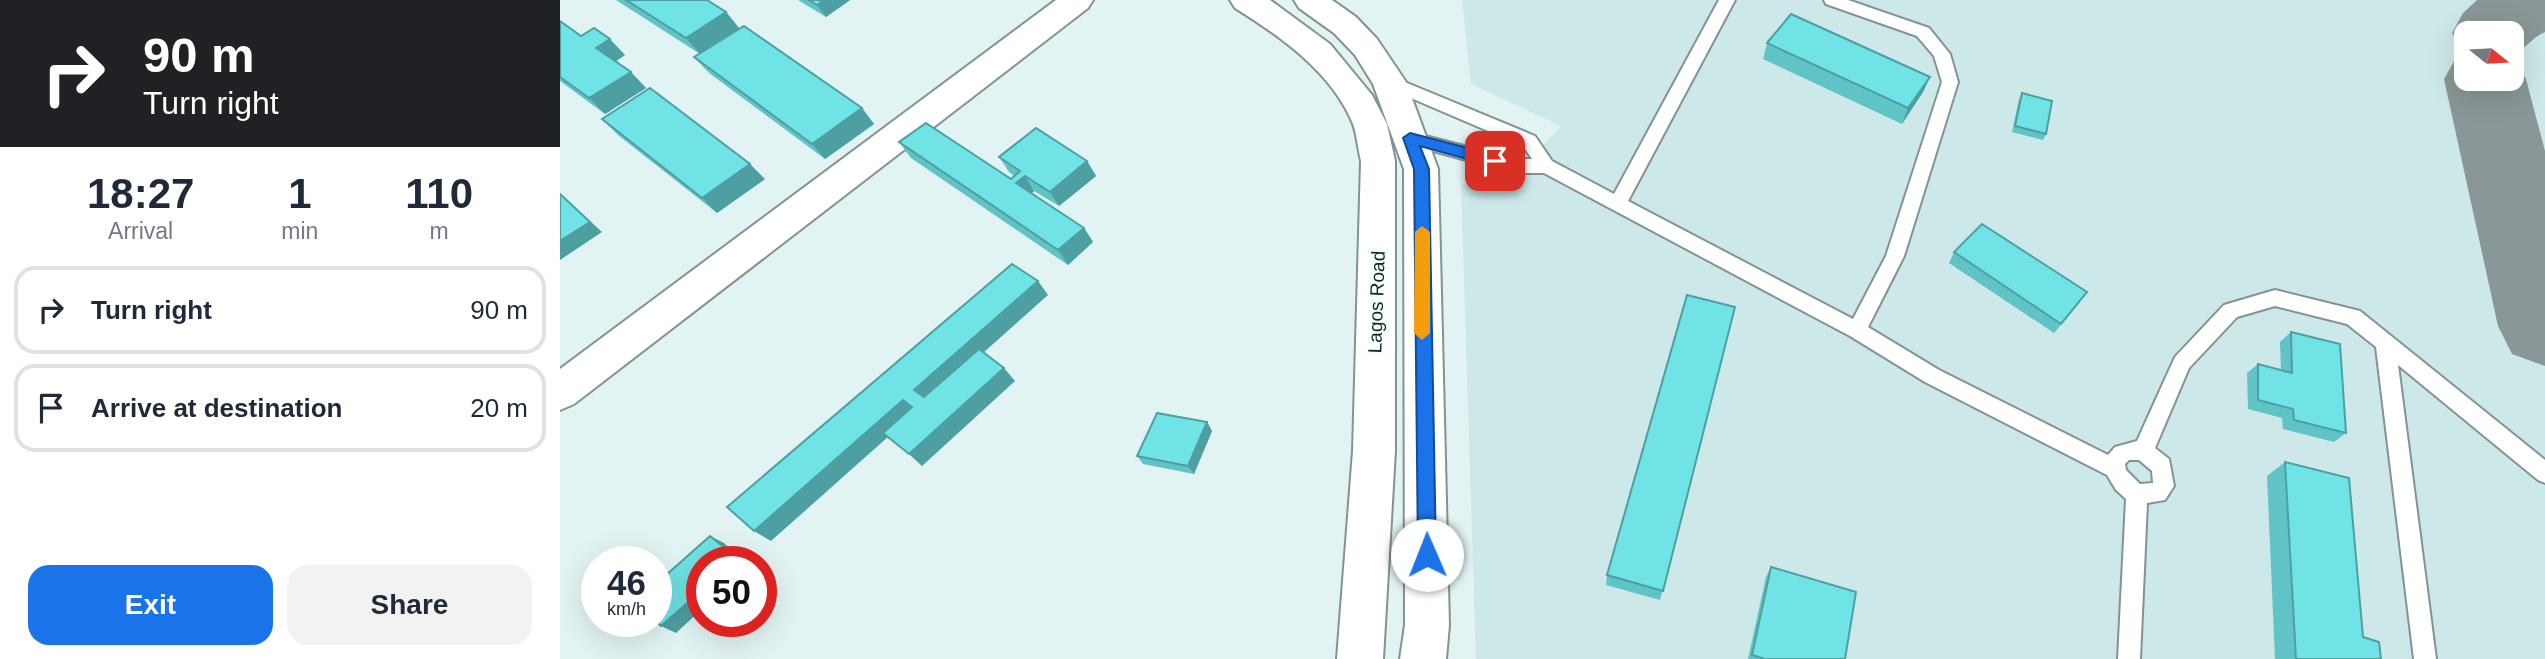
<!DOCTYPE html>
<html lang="en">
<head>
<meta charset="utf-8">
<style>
	body { margin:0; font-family:Helvetica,sans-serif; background:#f2f2f3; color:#1f2937; height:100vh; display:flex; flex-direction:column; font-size:26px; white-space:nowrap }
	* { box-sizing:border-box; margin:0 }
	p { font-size:23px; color:#747a83 }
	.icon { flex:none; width:38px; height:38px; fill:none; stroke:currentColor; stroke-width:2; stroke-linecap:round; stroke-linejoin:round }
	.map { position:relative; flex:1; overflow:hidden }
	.sheet { display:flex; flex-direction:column; background:#fff; width:560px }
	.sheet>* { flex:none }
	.hud { background:#202124; color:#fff; overflow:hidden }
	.needle { width:46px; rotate:108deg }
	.buttons { position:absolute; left:1894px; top:21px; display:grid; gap:14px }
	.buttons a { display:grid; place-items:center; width:70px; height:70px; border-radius:14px; background:#fff; box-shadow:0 7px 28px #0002; font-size:35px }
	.speed { position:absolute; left:21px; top:546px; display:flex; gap:14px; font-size:35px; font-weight:700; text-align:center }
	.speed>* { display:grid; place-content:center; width:91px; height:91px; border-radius:50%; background:#fff; box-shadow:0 7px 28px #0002; line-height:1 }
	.speed small { font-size:18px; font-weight:400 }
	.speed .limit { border:10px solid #d22; background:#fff; color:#111 }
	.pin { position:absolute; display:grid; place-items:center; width:60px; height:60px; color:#fff; margin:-30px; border-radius:14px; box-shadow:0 4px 10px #0006 }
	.me { position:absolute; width:77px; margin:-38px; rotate:359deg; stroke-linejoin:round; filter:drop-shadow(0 0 5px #0008) }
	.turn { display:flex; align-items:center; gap:24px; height:147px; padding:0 28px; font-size:32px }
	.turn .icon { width:91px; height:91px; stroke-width:2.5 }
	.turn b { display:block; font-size:49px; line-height:60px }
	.eta { display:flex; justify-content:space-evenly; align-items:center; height:119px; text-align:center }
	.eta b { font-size:42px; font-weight:700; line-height:49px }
	.button { display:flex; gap:14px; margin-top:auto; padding:14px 28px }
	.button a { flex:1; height:80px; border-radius:21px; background:#1a73e8; color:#fff; font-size:28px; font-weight:700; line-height:80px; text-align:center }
	.button a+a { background:#f2f2f3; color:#1f2937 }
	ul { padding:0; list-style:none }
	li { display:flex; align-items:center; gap:21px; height:88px; margin:0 14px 10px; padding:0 14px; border:4px solid #e0e1e3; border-radius:21px }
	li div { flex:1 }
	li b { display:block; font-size:26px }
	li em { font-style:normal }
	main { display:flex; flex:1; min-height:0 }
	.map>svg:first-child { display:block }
	.built { fill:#cde8e8; fill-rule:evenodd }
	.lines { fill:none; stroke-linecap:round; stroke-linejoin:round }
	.taxiway { fill:#8a9797; fill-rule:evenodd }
	.lane-casing { stroke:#839393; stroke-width:4 }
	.street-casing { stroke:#839393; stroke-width:4 }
	.secondary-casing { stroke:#839393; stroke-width:4 }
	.lane { fill:#fff; fill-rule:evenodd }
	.street { fill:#fff; fill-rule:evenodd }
	.secondary { fill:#fff; fill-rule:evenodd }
	.wall { fill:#60c3c6 }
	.shaded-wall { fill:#4e9fa1 }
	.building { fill:#70e3e6; stroke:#4e9fa1; stroke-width:2 }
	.route { fill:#1a73e8; stroke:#114b97; stroke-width:2 }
	.slow { fill:#f59e0b }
	.labels { text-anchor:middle; stroke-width:7; stroke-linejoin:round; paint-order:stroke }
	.street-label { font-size:19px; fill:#1c2222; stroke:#f4ffff }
</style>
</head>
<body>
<main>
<section class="sheet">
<div class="hud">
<div class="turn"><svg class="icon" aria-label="right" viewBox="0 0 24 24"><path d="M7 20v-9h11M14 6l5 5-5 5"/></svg><div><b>90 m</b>Turn right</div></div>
</div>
<div class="eta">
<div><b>18:27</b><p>Arrival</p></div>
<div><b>1</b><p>min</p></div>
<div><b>110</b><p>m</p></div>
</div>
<ul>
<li><svg class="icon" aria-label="right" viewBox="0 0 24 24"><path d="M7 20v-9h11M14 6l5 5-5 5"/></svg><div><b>Turn right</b></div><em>90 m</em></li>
<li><svg class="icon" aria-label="arrive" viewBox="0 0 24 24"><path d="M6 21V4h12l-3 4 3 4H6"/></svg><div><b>Arrive at destination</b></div><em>20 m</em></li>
</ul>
<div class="button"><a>Exit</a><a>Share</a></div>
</section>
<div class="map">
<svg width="1985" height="659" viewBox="0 0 1985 659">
	<rect width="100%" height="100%" fill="#e2f3f3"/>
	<!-- built -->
	<path class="built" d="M902 0H1985V659H916L901 185 955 175 1001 126 911 84ZM1906 33H1951V79H1906Z"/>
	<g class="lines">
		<!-- taxiway -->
		<path class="taxiway" d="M1917 0H1985V32C1972 37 1965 51 1951 55V33H1906V53H1903L1892 33 1903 13Z
			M1906 55V79H1951V57L1954 58 1966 79 1985 151V366L1952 354 1938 326 1884 79 1896 58Z"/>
		<defs>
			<path id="lane" d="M1159 0H1175L1068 201 1293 319 1326 256 1382 82 1374 56 1357 36 1266 4 1264 0H1288L1369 28 1390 54 1398 82 1344 256 1308 327 1379 370 1548 455 1555 447 1577 441 1615 357 1664 305 1715 290 1800 311 1985 460V483L1978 480 1838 365 1876 659H1854L1816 347 1787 324 1715 306 1677 317 1629 368 1595 448 1609 459 1614 486 1605 500 1587 503 1580 659H1558L1566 499 1556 490 1547 475 1365 382 1290 336 984 173H954L844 143 841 138 844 133 850 132 954 159H972L963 146 823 86 821 82 823 78H835L975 136 992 161 1054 194ZM1569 460H1579L1592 471 1593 483 1580 484 1566 470 1565 464Z"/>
			<path id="street" d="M496 0H533L528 8 14 404 0 410V369Z"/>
			<path id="secondary" d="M670 0H710L770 44 812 95 827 124 835 161V451L823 659H777L793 451 801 161C798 149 797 135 793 124 772 72 720 36 675 8Z
				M734 0H772L796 17 817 39 846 82 878 169 889 625 886 659H840L845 625 844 169 813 84 795 55 774 33 739 8Z"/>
		</defs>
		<!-- lane casing -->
		<use href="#lane" class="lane-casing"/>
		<!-- street casing -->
		<use href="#street" class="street-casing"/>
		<!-- secondary casing -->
		<use href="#secondary" class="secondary-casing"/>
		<!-- lane -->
		<use href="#lane" class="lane"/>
		<!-- street -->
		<use href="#street" class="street"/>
		<!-- secondary -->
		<use href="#secondary" class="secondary"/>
	</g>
	<!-- wall -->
	<path class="wall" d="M56 0H147L166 12 179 28 152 46 302 108 314 124 265 159 149 73 134 57 140 54Z
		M238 0H290L266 17Z
		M0 21 21 36 65 55 56 61 86 88 45 114 0 81Z
		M1207 43 1370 77 1363 92 1342 124 1203 59Z
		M1462 93 1486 134 1483 140 1452 132 1459 99Z
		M42 119 205 179 157 213 58 135Z
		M339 142 451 179 454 176 449 172 439 157 527 161 536 176 499 206 474 191 472 193 524 228 533 242 508 265 351 158Z
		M1394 252 1520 302 1494 333 1389 263Z
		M1175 307 1100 600 1046 585 1047 575Z
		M1731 332 1786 433 1774 442 1723 429 1722 418 1688 409 1687 373 1698 364 1721 370 1720 342Z
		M647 422 652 431 634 474 583 464 577 456Z
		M1725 462 1803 637 1821 659H1715L1707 476Z
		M1211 567 1285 659H1188L1206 577Z"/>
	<!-- shaded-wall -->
	<path class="shaded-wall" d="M264 0H290L266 17 257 5Z
		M166 12 179 28 140 54 126 38Z
		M50 39 65 55 52 64 36 48Z
		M71 72 86 88 45 114 29 98Z
		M1370 77 1363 92 1342 124 1348 108Z
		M302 108 314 124 265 159 252 144Z
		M527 161 536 176 499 206 490 192Z
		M190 164 205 179 157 213 142 198Z
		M465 176 474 191 466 198 456 183Z
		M0 193 42 232 0 260Z
		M524 228 533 242 508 265 498 250Z
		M478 281 488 295 367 403 354 390Z
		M444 368 455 381 362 466 349 454Z
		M343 400 356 412 211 541 194 531Z
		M647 422 652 431 634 474 628 466Z
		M150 536 164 543 185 562H172Z
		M142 590V609L116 633 101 626Z"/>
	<!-- building -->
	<path class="building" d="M66 0H147L166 12 126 38Z
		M249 0H264L257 5Z
		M1231 14 1370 77 1348 108 1207 43Z
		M0 21 21 36 34 28 50 39 36 48 71 72 29 98 0 77Z
		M184 26 302 108 252 144 134 57Z
		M90 88 190 164 142 198 42 119Z
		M1462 93 1492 101 1486 134 1455 126Z
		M366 123 451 179 460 171 439 157 476 128 527 161 490 192 465 176 456 183 524 228 498 250 339 142Z
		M0 194 30 222 0 241Z
		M1422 224 1527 292 1501 324 1394 252Z
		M452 264 478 281 354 390 364 397 419 349 444 368 349 454 323 433 352 407 343 400 194 531 167 507Z
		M1127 295 1175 307 1103 591 1047 575Z
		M1731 332 1780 344 1786 433 1734 420 1733 409 1698 400V364L1732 373Z
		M597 413 647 422 628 466 577 456Z
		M1725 462 1789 478 1803 637 1819 642 1821 659H1736Z
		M150 536 177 558 172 562H142V590L101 626 96 621V584Z
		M1211 567 1296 592 1285 659H1205L1192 655Z"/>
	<!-- route -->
	<path class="route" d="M850 133 935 155 942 161 935 167 860 146 869 169 876 555 873 561 867 564 861 561 858 555 854 169 843 138Z"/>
	<!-- slow -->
	<path class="slow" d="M862 226 870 232V333L862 340 854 333 855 232Z"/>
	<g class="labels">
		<!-- street labels -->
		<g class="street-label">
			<text transform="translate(816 302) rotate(-88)" y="7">Lagos Road</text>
		</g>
	</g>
</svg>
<div class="buttons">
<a><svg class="needle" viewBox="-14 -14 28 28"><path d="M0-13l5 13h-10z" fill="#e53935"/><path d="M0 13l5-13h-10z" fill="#747a83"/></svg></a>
</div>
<div class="speed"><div>46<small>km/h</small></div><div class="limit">50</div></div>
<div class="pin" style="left:935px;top:161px;background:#d93025"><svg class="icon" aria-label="arrive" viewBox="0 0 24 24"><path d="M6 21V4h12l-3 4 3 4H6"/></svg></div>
<svg class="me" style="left:867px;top:555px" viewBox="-20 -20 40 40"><circle r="19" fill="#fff"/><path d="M0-13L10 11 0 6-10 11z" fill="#1a73e8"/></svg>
</div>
</main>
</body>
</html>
